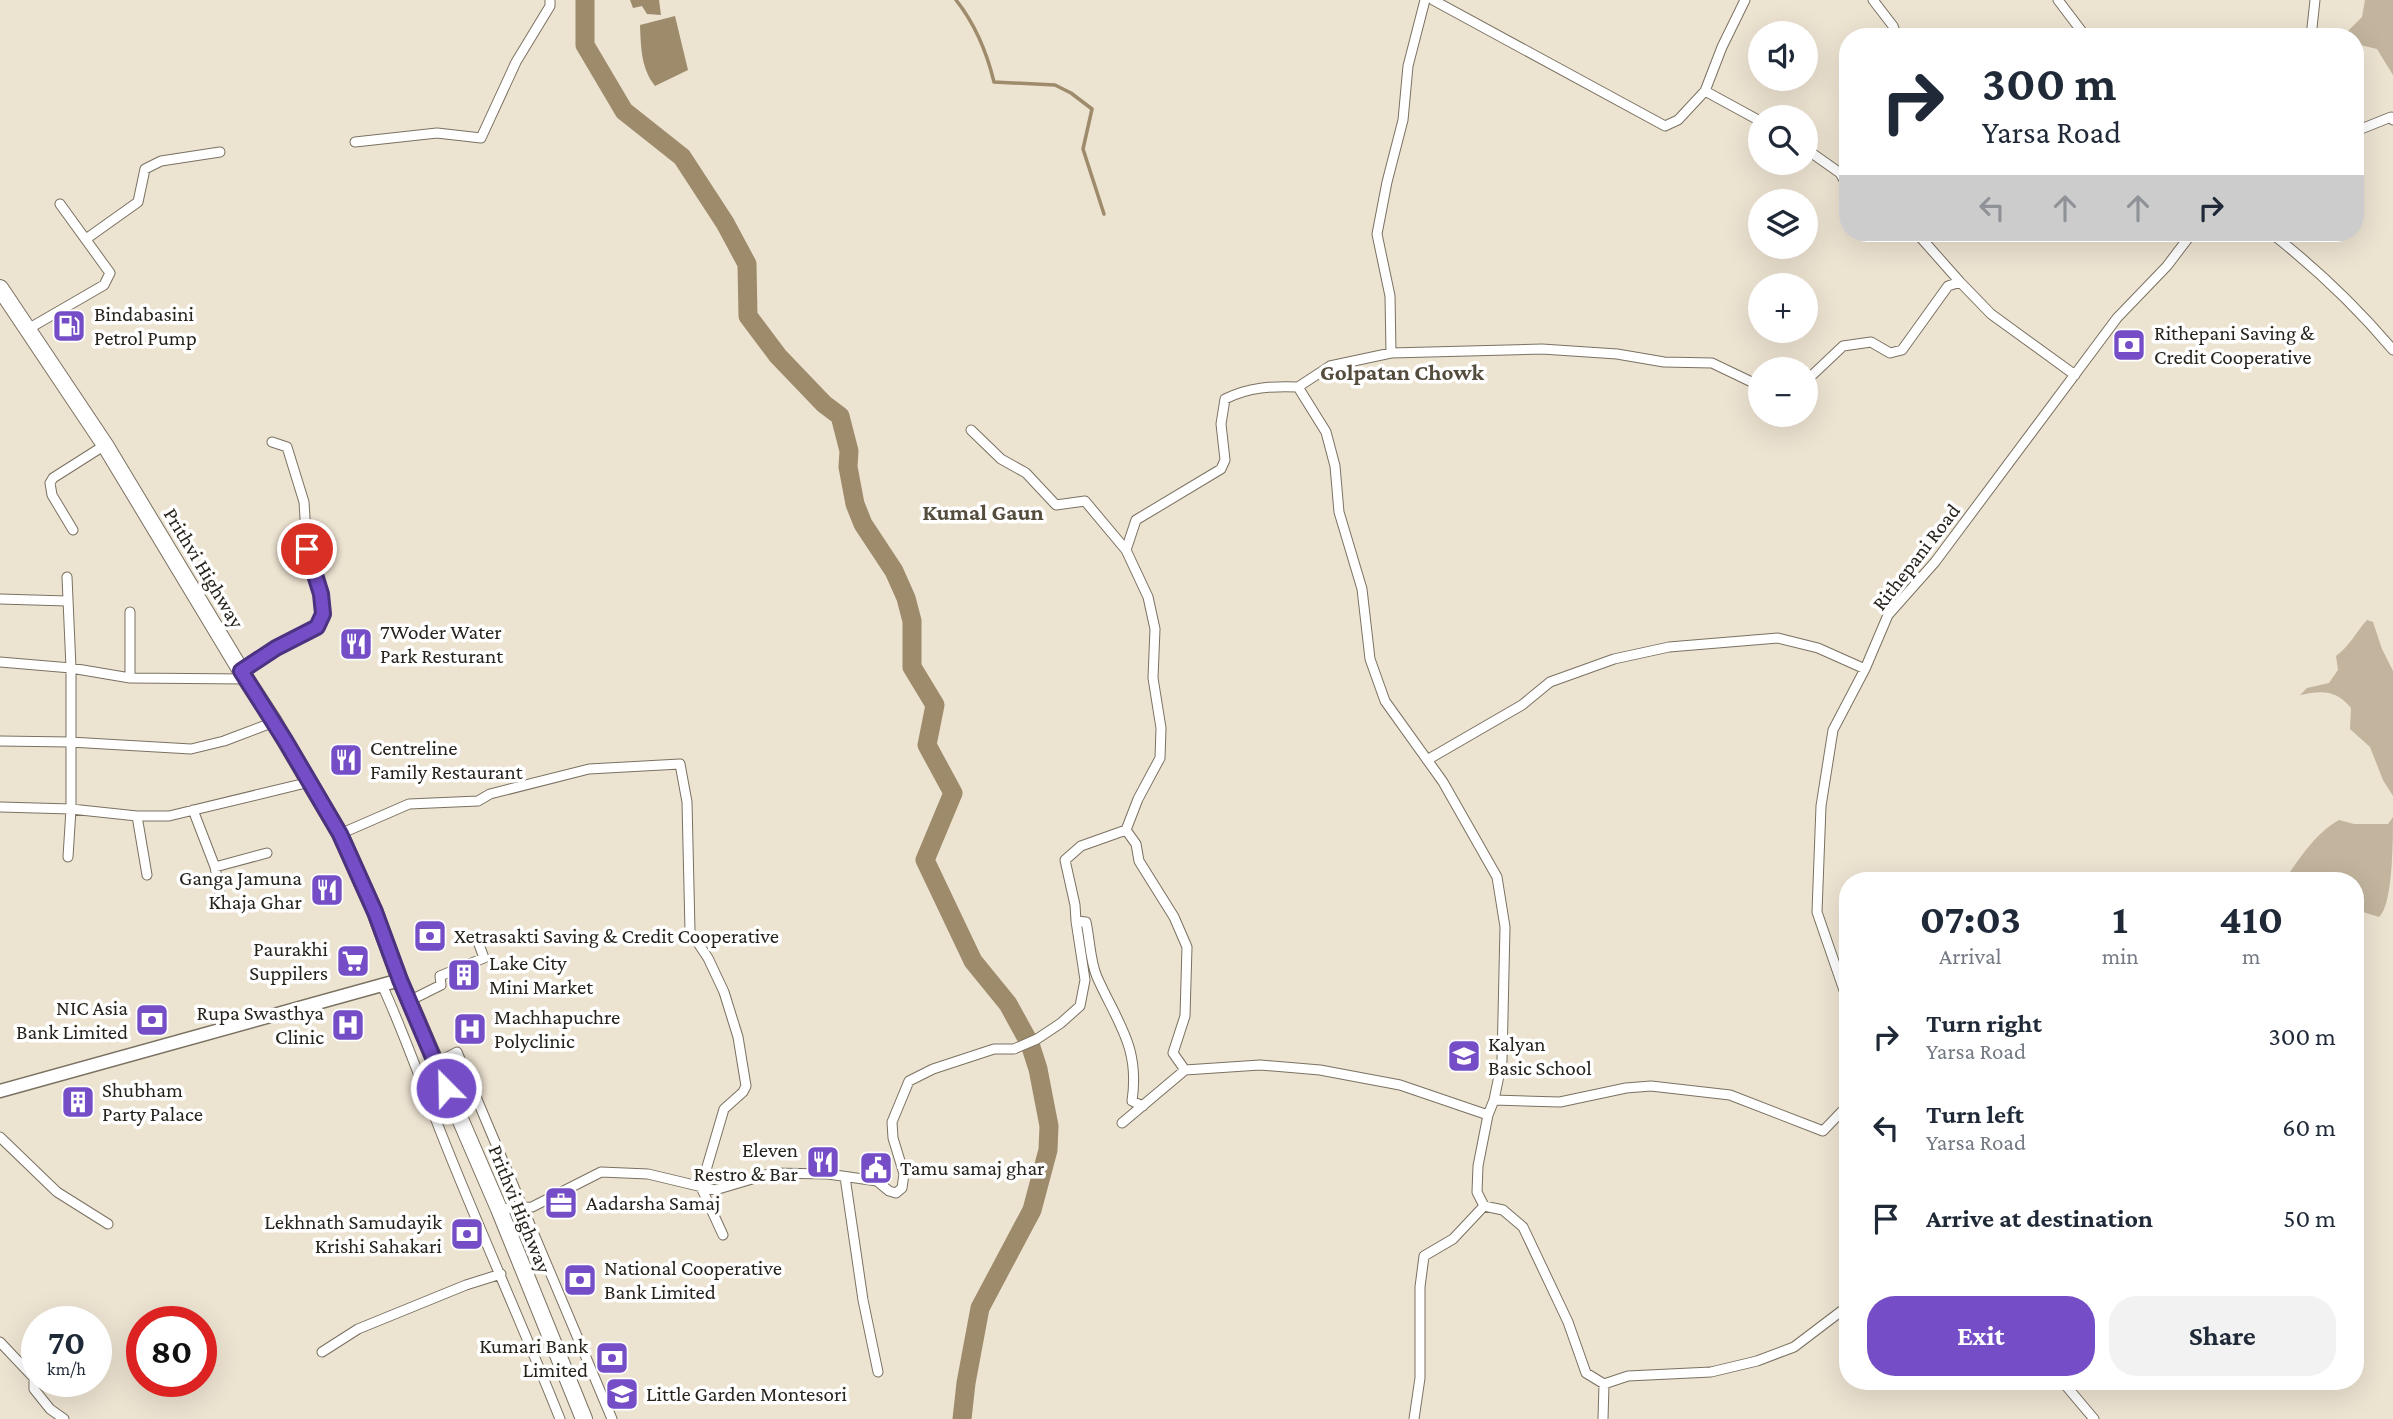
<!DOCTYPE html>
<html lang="en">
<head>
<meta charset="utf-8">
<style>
	body { margin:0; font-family:"Crimson Pro",serif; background:#f2f2f3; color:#1f2937; height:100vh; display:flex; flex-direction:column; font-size:26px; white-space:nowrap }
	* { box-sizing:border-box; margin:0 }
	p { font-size:23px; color:#747a83 }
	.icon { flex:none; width:38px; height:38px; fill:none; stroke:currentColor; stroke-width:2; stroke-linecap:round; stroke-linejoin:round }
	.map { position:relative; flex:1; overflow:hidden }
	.details { position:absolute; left:1839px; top:872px; width:525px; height:518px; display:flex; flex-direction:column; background:#fff; border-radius:28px; box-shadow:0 7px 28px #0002 }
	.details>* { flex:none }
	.top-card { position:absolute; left:1839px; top:28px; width:525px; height:214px; border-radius:28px; box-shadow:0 7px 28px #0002; background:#fff; color:#1f2937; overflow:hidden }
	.fabs { position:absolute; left:1748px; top:21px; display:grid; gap:14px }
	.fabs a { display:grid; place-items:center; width:70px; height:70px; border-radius:50%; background:#fff; box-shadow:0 7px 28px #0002; font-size:35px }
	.speed { position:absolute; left:21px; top:1306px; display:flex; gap:14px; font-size:35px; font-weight:700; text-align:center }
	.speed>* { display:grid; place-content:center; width:91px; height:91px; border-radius:50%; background:#fff; box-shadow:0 7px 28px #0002; line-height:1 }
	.speed small { font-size:18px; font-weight:400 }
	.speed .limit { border:10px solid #d22; background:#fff; color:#111 }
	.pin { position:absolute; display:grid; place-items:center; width:60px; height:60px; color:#fff; margin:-30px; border:4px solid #fff; border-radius:50%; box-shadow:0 2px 7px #0007 }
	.me { position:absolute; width:77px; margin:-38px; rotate:337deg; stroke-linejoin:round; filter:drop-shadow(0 0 5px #0008) }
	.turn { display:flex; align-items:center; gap:24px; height:147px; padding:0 28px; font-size:32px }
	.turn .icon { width:91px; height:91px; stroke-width:2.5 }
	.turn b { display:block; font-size:49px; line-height:60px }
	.lanes { display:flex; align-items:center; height:66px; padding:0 28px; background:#0003; justify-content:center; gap:35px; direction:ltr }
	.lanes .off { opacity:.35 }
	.eta { display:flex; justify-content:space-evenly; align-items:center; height:119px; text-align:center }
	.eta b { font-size:42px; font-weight:700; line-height:49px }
	.action { display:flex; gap:14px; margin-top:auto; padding:14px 28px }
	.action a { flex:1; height:80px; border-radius:28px; background:#754ec7; color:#fff; font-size:28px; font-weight:700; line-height:80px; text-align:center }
	.action a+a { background:#f2f2f3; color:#1f2937 }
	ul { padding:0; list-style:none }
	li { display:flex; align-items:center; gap:21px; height:91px; padding:0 28px }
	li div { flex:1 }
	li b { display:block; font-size:26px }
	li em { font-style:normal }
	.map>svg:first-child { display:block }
	.green { fill:#c2b49d }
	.water { fill:#9d8b6b }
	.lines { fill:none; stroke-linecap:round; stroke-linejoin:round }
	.stream { stroke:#9d8b6b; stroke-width:3.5 }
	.river { stroke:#9d8b6b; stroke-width:19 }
	.street-casing { stroke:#7a7161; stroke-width:11 }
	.secondary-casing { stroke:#7a7161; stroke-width:15 }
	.highway-casing { stroke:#7a7161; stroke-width:18 }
	.street { stroke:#fff; stroke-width:9 }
	.secondary { stroke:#fff; stroke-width:12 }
	.highway { stroke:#fff; stroke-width:16 }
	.route-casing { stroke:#4c3381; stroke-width:18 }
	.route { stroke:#754ec7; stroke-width:12 }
	.labels { text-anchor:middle; stroke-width:7; stroke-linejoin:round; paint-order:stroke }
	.poi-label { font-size:21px; fill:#27231c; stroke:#fff; text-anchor:start }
	.street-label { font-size:21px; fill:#27231c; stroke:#fff }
	.neighbourhood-label { font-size:23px; font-weight:bold; fill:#544c3d; stroke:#fff }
</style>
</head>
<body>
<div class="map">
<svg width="2393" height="1419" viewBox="0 0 2393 1419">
	<rect width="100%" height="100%" fill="#ede3d1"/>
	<!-- green -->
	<path class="green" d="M2365 0H2393V75L2377 49 2356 44V37H2348L2346 33 2362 17Z
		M2367 620 2373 622 2382 649 2393 671V796L2383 780 2370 747 2350 729 2351 708C2337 690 2322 690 2300 695L2307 688 2329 683 2338 670 2336 656C2349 647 2356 632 2367 620Z
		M2393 817C2393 840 2393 906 2379 917L2360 911 2356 905V880H2289L2286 878C2301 856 2316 833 2339 820L2354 824H2388Z"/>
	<!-- water -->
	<path class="water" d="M630 0H659L661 15 647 14 642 6 633 8Z
		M675 16 688 70 655 86C641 68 641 48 640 25Z"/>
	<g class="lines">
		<!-- stream -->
		<path class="stream" d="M956 0C975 24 987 53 994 82L1055 85 1071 93 1092 109 1083 149 1104 214"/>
		<!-- river -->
		<path class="river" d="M585 0V45L624 111 682 157 725 223 747 264 748 316 778 356 824 404 840 416 849 451 848 467 855 504 863 524 894 571 906 598 912 621V667L935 705 927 745 953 793 925 860 973 961 1008 1004 1030 1044 1038 1069 1049 1126 1048 1150 1032 1210 980 1308 966 1383 962 1419"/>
		<defs>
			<path id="street" d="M1433 0 1665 126 1678 120 1705 91 1760 121
				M1873 0 1893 26 1897 37
				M2058 0 2086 37
				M2311 37 2315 0
				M1705 91 1722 47 1745 0
				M2356 131 2391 117 2393 120
				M355 142 437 133 481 138 516 62 550 6V0
				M1806 149 1840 173 1848 187
				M1913 233 1922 239 1960 282
				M2271 233C2317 269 2355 305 2393 350
				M86 239 138 202 145 169 161 161 220 152
				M28 329 104 285 110 273 60 204
				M1391 353 1390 296 1377 234 1387 182 1403 120 1408 66 1425 0
				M1806 381 1843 346 1871 342 1890 353 1902 350 1948 286 1960 282 1991 314 2075 375
				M1760 386 1712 363 1664 362 1617 354 1542 349 1391 353 1330 366 1298 387 1326 432 1335 466 1339 512 1362 589 1370 659 1385 701 1443 782 1497 877 1505 927 1502 1061 1494 1100 1560 1102 1626 1088 1651 1086 1730 1095 1823 1131 1848 1105
				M971 430 1001 459 1026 473 1056 505 1085 501 1126 550 1148 597 1155 629 1153 678 1161 728 1160 758 1138 799 1126 830 1136 844 1139 861 1174 917 1187 947 1185 1016 1173 1053 1185 1070 1122 1123
				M73 530 52 495 50 483 53 478 105 445
				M1126 550 1136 520 1221 469 1225 460 1221 424 1225 399C1249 387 1272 386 1298 387
				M67 577 71 668V809L68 857
				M0 599 67 601
				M0 662 71 668 130 678 246 679
				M241 671 276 648 317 627 323 614 321 594 307 549 304 502 287 447 272 442
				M130 678V612
				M0 741 70 742 191 749 224 741 274 722
				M1427 760 1522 705 1550 682 1614 659 1669 647 1778 638 1818 648 1865 669
				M0 807 71 809 137 816H169L310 782
				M193 810 215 867 222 905
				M137 816 147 875
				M1126 830 1081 846 1065 860 1075 905 1076 921 1086 922C1090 940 1090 961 1097 977 1118 1024 1140 1047 1132 1101L1143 1106
				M340 834 409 804 478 801 490 794 589 769 680 764 687 802 690 931 708 958 724 992 738 1037 746 1086 743 1092 724 1109 701 1187 723 1235
				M215 867 267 853
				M382 985C406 1037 424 1091 445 1143 482 1236 523 1326 560 1419
				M409 1001 441 985 440 976 484 958 477 939
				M1848 1002 1817 912 1821 806 1833 730 1865 669 1888 615 1935 562 2117 318 2167 266 2192 233
				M436 1063 457 1052 612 1419
				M1185 1070 1260 1065 1320 1070 1400 1085 1488 1115 1494 1100
				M1488 1115 1478 1166 1477 1192 1484 1206 1503 1210 1523 1227 1568 1322 1586 1373 1604 1384 1628 1376 1711 1372 1757 1361 1794 1347 1848 1306
				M0 1137 57 1192 108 1224
				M845 1177 863 1300 878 1372
				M499 1209 532 1207 601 1172 648 1174 715 1190 772 1173 828 1174 877 1181 889 1191 896 1193 902 1188 904 1174 893 1138 892 1122 909 1081 933 1069 994 1049H1014L1037 1039 1061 1023 1080 1006 1085 980 1076 921
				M0 1342 34 1378V1389L50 1409 64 1419
				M322 1352 358 1329 466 1285 501 1274
				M2062 1381 2094 1419
				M1414 1419 1420 1378V1287L1424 1256 1453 1239 1484 1206
				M1603 1419 1604 1384"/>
			<path id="secondary" d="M0 1091 400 980"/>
			<path id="highway" d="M0 288 105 445 246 679 274 722 340 834 375 912 400 980 499 1209 584 1419"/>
		</defs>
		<!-- street casing -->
		<use href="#street" class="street-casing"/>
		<!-- secondary casing -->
		<use href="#secondary" class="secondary-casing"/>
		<!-- highway casing -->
		<use href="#highway" class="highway-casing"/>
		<!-- street -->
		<use href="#street" class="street"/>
		<!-- secondary -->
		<use href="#secondary" class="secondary"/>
		<!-- highway -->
		<use href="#highway" class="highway"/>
	</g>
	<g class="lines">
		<defs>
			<path id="route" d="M307 549 321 594 323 614 317 627 276 648 241 671 286 742 340 834 375 912 400 980 446 1088"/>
		</defs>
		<!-- route casing -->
		<use href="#route" class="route-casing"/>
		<!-- route -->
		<use href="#route" class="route"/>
	</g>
	<!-- icons -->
	<defs>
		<symbol id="fuel-square" viewBox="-11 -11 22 22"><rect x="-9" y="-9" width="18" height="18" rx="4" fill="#754ec7" stroke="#fff"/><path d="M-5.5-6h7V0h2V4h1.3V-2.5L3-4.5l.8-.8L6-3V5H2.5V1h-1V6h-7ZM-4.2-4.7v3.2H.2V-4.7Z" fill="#fff"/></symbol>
		<symbol id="bank-square" viewBox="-11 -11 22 22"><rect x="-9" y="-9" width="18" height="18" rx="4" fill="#754ec7" stroke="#fff"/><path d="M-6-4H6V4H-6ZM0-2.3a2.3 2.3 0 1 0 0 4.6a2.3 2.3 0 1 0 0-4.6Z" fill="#fff"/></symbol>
		<symbol id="restaurant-square" viewBox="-11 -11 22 22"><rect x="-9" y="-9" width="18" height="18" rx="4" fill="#754ec7" stroke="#fff"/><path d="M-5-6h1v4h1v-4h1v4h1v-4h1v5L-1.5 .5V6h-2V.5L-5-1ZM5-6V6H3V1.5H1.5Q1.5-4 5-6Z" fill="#fff"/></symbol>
		<symbol id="supermarket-square" viewBox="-11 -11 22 22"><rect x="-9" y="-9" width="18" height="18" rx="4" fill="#754ec7" stroke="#fff"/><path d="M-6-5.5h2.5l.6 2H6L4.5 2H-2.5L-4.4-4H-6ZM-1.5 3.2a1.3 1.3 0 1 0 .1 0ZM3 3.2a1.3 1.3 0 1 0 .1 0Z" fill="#fff"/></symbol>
		<symbol id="building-square" viewBox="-11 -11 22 22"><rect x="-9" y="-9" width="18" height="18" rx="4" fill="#754ec7" stroke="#fff"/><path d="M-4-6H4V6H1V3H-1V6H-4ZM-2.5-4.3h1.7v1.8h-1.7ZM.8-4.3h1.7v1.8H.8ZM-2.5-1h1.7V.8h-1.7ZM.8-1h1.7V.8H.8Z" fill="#fff"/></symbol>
		<symbol id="hospital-square" viewBox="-11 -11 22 22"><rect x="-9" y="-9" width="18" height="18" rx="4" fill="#754ec7" stroke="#fff"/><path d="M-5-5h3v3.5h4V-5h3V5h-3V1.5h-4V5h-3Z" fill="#fff"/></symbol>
		<symbol id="school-square" viewBox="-11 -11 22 22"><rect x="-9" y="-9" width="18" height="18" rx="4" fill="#754ec7" stroke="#fff"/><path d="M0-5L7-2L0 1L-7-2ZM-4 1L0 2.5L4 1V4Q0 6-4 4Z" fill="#fff"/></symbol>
		<symbol id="civic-square" viewBox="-11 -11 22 22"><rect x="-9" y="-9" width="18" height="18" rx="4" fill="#754ec7" stroke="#fff"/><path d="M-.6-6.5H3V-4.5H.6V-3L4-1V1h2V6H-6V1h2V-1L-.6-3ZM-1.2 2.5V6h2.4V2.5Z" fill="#fff"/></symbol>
		<symbol id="office-square" viewBox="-11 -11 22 22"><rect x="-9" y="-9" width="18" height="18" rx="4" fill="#754ec7" stroke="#fff"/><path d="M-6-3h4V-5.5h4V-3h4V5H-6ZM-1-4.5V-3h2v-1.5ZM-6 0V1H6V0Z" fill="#fff"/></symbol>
	</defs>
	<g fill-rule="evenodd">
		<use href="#fuel-square" x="50" y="307" width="38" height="38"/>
		<use href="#bank-square" x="2110" y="326" width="38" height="38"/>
		<use href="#restaurant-square" x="337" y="625" width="38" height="38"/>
		<use href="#restaurant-square" x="327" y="741" width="38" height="38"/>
		<use href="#restaurant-square" x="308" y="871" width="38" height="38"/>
		<use href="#bank-square" x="411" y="917" width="38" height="38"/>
		<use href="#supermarket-square" x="334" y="942" width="38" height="38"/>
		<use href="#building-square" x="445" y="956" width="38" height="38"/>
		<use href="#bank-square" x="133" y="1001" width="38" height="38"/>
		<use href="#hospital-square" x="329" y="1006" width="38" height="38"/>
		<use href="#hospital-square" x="451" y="1010" width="38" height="38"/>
		<use href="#school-square" x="1445" y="1037" width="38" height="38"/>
		<use href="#building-square" x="59" y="1083" width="38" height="38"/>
		<use href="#restaurant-square" x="804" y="1143" width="38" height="38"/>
		<use href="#civic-square" x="857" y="1149" width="38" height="38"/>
		<use href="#office-square" x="542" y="1184" width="38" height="38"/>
		<use href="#bank-square" x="448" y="1215" width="38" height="38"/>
		<use href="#bank-square" x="561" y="1261" width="38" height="38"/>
		<use href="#bank-square" x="593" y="1339" width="38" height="38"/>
		<use href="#school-square" x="603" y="1375" width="38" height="38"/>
	</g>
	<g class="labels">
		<!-- poi labels -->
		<g class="poi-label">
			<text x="94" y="321">Bindabasini<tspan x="94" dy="24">Petrol Pump</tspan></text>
			<text x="2154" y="340">Rithepani Saving &amp;<tspan x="2154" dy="24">Credit Cooperative</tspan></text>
			<text x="380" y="639">7Woder Water<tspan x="380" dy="24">Park Resturant</tspan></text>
			<text x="370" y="755">Centreline<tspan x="370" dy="24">Family Restaurant</tspan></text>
			<text x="302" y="885" text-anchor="end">Ganga Jamuna<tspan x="302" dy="24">Khaja Ghar</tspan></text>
			<text x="454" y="943">Xetrasakti Saving &amp; Credit Cooperative</text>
			<text x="328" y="956" text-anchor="end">Paurakhi<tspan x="328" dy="24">Suppilers</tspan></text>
			<text x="489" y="970">Lake City<tspan x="489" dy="24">Mini Market</tspan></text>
			<text x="128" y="1015" text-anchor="end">NIC Asia<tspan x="128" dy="24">Bank Limited</tspan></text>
			<text x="324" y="1020" text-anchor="end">Rupa Swasthya<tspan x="324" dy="24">Clinic</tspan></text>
			<text x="494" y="1024">Machhapuchre<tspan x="494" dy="24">Polyclinic</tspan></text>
			<text x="1488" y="1051">Kalyan<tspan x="1488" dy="24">Basic School</tspan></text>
			<text x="102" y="1097">Shubham<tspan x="102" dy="24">Party Palace</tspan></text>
			<text x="798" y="1157" text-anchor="end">Eleven<tspan x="798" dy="24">Restro &amp; Bar</tspan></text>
			<text x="900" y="1175">Tamu samaj ghar</text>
			<text x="586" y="1210">Aadarsha Samaj</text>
			<text x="442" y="1229" text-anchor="end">Lekhnath Samudayik<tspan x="442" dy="24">Krishi Sahakari</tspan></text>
			<text x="604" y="1275">National Cooperative<tspan x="604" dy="24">Bank Limited</tspan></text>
			<text x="588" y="1353" text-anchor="end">Kumari Bank<tspan x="588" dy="24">Limited</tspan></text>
			<text x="646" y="1401">Little Garden Montesori</text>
		</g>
		<!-- street labels -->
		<g class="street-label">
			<text transform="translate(1916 557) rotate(-52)" y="7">Rithepani Road</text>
			<text transform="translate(204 568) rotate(59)" y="7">Prithvi Highway</text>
			<text transform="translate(520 1209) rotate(68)" y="7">Prithvi Highway</text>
		</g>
		<!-- neighbourhood labels -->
		<g class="neighbourhood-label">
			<text x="1402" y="380">Golpatan Chowk</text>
			<text x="983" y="520">Kumal Gaun</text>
		</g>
	</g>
</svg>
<div class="fabs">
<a><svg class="icon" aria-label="sound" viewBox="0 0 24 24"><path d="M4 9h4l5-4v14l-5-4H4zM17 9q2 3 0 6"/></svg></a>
<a><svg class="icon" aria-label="search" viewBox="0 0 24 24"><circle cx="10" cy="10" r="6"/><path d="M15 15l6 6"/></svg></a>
<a><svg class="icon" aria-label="layers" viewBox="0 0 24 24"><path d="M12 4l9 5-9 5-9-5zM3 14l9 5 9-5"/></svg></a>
<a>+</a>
<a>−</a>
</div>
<div class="speed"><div>70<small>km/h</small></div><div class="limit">80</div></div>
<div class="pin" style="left:307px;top:549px;background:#d93025"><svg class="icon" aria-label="arrive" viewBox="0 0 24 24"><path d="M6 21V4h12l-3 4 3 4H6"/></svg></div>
<svg class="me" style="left:446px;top:1088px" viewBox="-20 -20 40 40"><circle r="17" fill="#754ec7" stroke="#fff" stroke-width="3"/><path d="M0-11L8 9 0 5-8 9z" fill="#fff"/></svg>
<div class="top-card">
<div class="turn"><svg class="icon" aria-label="right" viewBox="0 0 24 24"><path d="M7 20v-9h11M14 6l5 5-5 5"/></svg><div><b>300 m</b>Yarsa Road</div></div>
<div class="lanes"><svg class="icon off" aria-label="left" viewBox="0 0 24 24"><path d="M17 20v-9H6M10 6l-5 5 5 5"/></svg><svg class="icon off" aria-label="ahead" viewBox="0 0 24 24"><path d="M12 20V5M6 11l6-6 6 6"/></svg><svg class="icon off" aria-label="ahead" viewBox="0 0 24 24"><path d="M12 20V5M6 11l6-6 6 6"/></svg><svg class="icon" aria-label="right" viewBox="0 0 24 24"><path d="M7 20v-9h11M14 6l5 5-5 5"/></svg></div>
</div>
<section class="details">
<div class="eta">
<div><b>07:03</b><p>Arrival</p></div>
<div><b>1</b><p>min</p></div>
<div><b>410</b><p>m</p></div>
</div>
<ul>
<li><svg class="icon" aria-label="right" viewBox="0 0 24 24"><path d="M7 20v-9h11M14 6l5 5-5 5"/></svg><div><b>Turn right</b><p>Yarsa Road</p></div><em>300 m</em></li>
<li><svg class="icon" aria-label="left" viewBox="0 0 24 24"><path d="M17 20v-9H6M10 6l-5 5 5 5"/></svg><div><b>Turn left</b><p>Yarsa Road</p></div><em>60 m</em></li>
<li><svg class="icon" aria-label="arrive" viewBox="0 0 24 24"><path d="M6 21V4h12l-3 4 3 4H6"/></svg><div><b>Arrive at destination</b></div><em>50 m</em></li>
</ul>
<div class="action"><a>Exit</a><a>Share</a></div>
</section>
</div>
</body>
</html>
